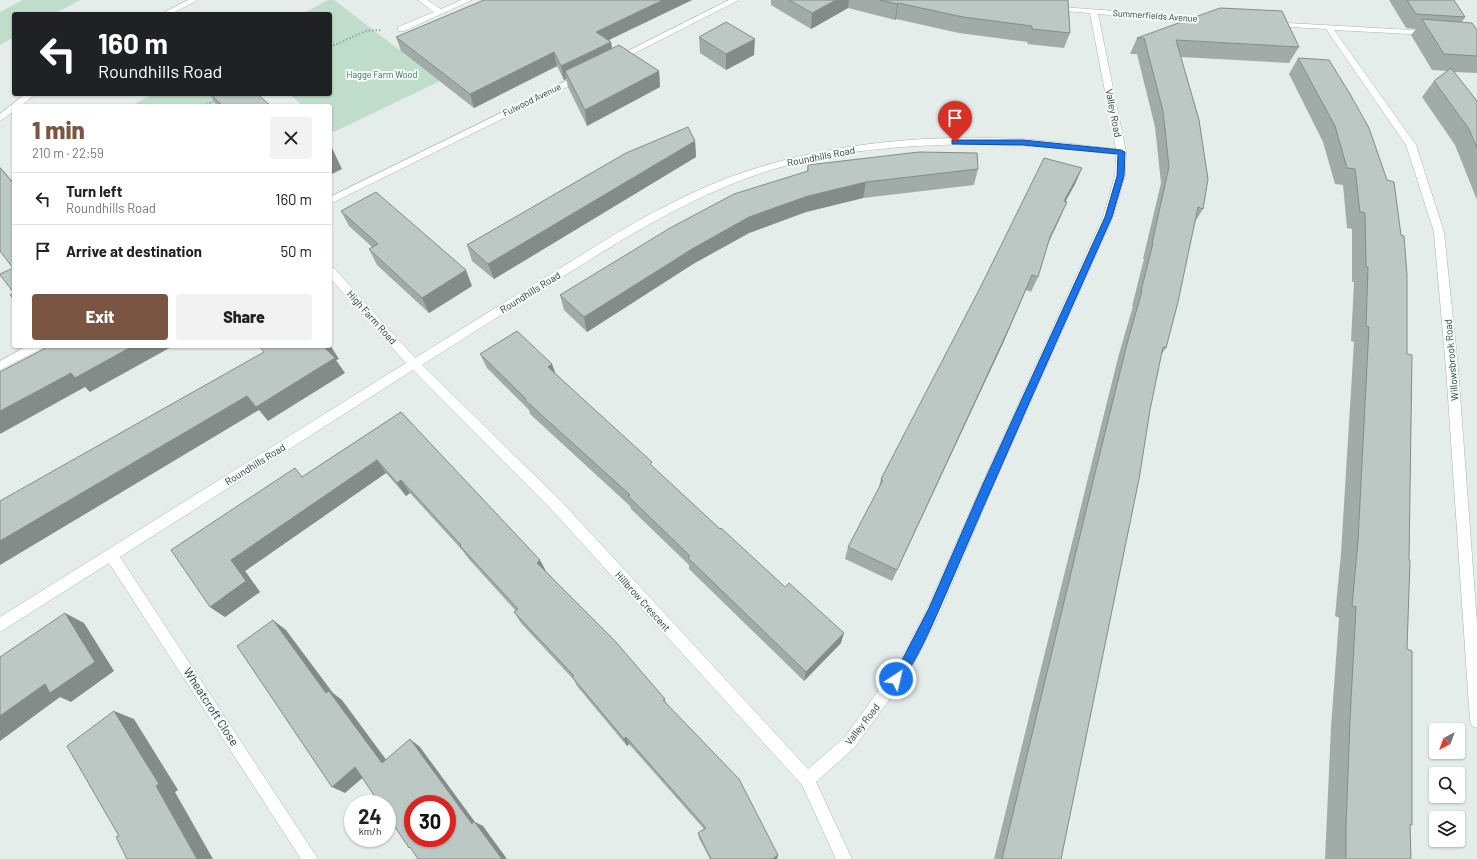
<!DOCTYPE html>
<html lang="en">
<head>
<meta charset="utf-8">
<style>
	body { margin:0; font-family:Barlow,sans-serif; background:#f2f2f2; color:#222; height:100vh; display:flex; flex-direction:column; font-size:15px; white-space:nowrap }
	* { box-sizing:border-box; margin:0 }
	p { font-size:13px; color:#767676 }
	.icon { flex:none; width:22px; height:22px; fill:none; stroke:currentColor; stroke-width:2; stroke-linecap:round; stroke-linejoin:round }
	.map { position:relative; flex:1; overflow:hidden }
	.panel { position:absolute; left:12px; top:104px; width:320px; height:244px; display:flex; flex-direction:column; background:#fff; border-radius:4px; box-shadow:0 1px 3px #0004 }
	.panel>* { flex:none }
	.banner { position:absolute; left:12px; top:12px; width:320px; height:84px; border-radius:4px; box-shadow:0 1px 3px #0004; background:#202124; color:#fff; overflow:hidden }
	.needle { width:26px; rotate:221deg }
	.tools { position:absolute; left:1429px; top:723px; display:grid; gap:8px }
	.tools a { display:grid; place-items:center; width:36px; height:36px; border-radius:4px; background:#fff; box-shadow:0 1px 3px #0004; font-size:20px }
	.speed { position:absolute; left:344px; top:795px; display:flex; gap:8px; font-size:20px; font-weight:700; text-align:center }
	.speed>* { display:grid; place-content:center; width:52px; height:52px; border-radius:50%; background:#fff; box-shadow:0 1px 3px #0004; line-height:1 }
	.speed small { font-size:10px; font-weight:400 }
	.speed .limit { border:6px solid #d22; background:#fff; color:#111 }
	.pin { position:absolute; display:grid; place-items:center; width:34px; height:34px; color:#fff; margin:-41px -17px; border-radius:50% 50% 50% 0; rotate:-45deg; box-shadow:0 0 4px #0007 }
	.pin .icon { rotate:45deg }
	.me { position:absolute; width:44px; margin:-22px; rotate:35deg; stroke-linejoin:round; filter:drop-shadow(0 0 3px #0008) }
	.turn { display:flex; align-items:center; gap:14px; height:84px; padding:0 20px; font-size:18px }
	.turn .icon { width:52px; height:52px; stroke-width:2.5 }
	.turn b { display:block; font-size:28px; line-height:34px }
	.round { display:grid; place-items:center; flex:none; width:42px; height:42px; border-radius:4px; background:#f2f2f2 }
	.summary { display:flex; align-items:center; justify-content:space-between; height:68px; padding:0 20px }
	h1 { font-size:24px; font-weight:800; line-height:30px; color:#7a5542 }
	.button { display:flex; gap:8px; margin-top:auto; padding:8px 20px }
	.button a { flex:1; height:46px; border-radius:4px; background:#7a5542; color:#fff; font-size:16px; font-weight:800; line-height:46px; text-align:center }
	.button a+a { background:#f2f2f2; color:#222 }
	ul { padding:0; list-style:none }
	li { display:flex; align-items:center; gap:12px; height:52px; padding:0 20px; border-top:1px solid #e0e0e0 }
	li div { flex:1 }
	li b { display:block; font-size:15px }
	li em { font-style:normal }
	.map>svg:first-child { display:block }
	.green { fill:#c0dcca }
	.lines { fill:none; stroke-linecap:round; stroke-linejoin:round }
	.street-casing { stroke:#a8b5b1; stroke-width:1 }
	.secondary-casing { stroke:#a4b8b3; stroke-width:1 }
	.path { stroke:#88aea5; stroke-width:2; stroke-dasharray:1.5 2; stroke-linecap:butt }
	.street { fill:#fff; fill-rule:evenodd }
	.secondary { fill:#fff; fill-rule:evenodd }
	.wall { fill:#a1aca8 }
	.shaded-wall { fill:#838c88 }
	.building { fill:#bbc8c3; stroke:#838c88; fill-rule:evenodd }
	.route { fill:#1a73e8; stroke:#114b97 }
	.labels { text-anchor:middle; stroke-width:4; stroke-linejoin:round; paint-order:stroke }
	.far-street-label { font-size:9px; fill:#263d39; stroke:#f5faf8 }
	.far-park-label { font-size:9px; fill:#337150; stroke:#f5faf8 }
	.street-label { font-size:10px; fill:#263d39; stroke:#f5faf8 }
	.near-street-label { font-size:12px; fill:#263d39; stroke:#f5faf8 }
</style>
</head>
<body>
<div class="map">
<svg width="1477" height="859" viewBox="0 0 1477 859">
	<rect width="100%" height="100%" fill="#e5edea"/>
	<!-- green -->
	<path class="green" d="M23 0H80L54 14H14V37L0 45V12Z
		M328 0H334L440 81 334 132 330 129V106H303L289 94H330V14H302Z
		M153 94H249L223 106H131Z"/>
	<g class="lines">
		<defs>
			<path id="street" d="M418 0H427L441 9 461 0H472L404 31H398V27L434 12Z
				M729 0H739L619 61H616L612 59Z
				M1049 6 1205 18 1209 20 1205 22 1098 14 1126 152 1125 176 1113 217 994 484 938 617 910 671 854 748 816 782 852 859H836L802 785 551 509 413 370 120 557 318 859H301L109 563 0 632V617L406 363 330 278V267L334 268 415 358C466 326 516 295 567 264 619 231 672 199 730 177 822 143 925 134 1021 139 1053 141 1084 146 1116 149L1090 13 1052 10 1048 8ZM975 144 1034 146 1116 154 1115 176 1103 217 982 484 928 607 900 661 844 738 808 769 561 501 422 365C470 334 518 304 567 274 637 230 707 187 788 165 847 149 914 145 975 144Z
				M1270 22 1429 31 1433 33 1429 35 1334 30 1416 145 1444 232 1458 368 1477 623V728L1472 726 1470 721 1446 368 1434 232 1406 145 1326 29 1273 26H1270Z
				M582 73 586 76 585 78 330 204V197Z
				M27 346H43L41 349 0 370V361Z"/>
			<path id="secondary" d="M188 0H198L171 14H161Z
				M25 94H35L21 106H14V111L0 121V114Z"/>
		</defs>
		<!-- street casing -->
		<use href="#street" class="street-casing"/>
		<!-- secondary casing -->
		<use href="#secondary" class="secondary-casing"/>
		<!-- path -->
		<path class="path" d="M330 47 366 31 381 30
			M203 106 216 100"/>
		<!-- street -->
		<use href="#street" class="street"/>
		<!-- secondary -->
		<use href="#secondary" class="secondary"/>
	</g>
	<!-- wall -->
	<path class="wall" d="M484 0H692L609 40 612 48 659 71 660 87 587 126 568 87 566 79 564 80 557 66 474 108 401 51 396 37Z
		M771 0H1068L1070 33 1064 48 1027 44 1028 42 959 33 896 19 895 20 848 8 811 29 771 5Z
		M1389 0H1454L1465 17 1462 22 1477 30V73L1454 72 1477 101V200L1455 145 1422 97 1434 81 1447 71 1432 70 1411 35 1416 29 1406 28Z
		M699 37 754 55 726 70 700 53Z
		M1137 38 1299 47 1289 63 1181 57 1203 209 1195 222 1166 348 1161 355 1061 859H994L1088 478 1119 354 1133 306H1132L1144 259H1143L1161 183 1155 127 1137 54H1130Z
		M1298 58 1369 128 1407 649 1412 825H1410L1411 859H1325L1331 727 1339 618 1335 616 1341 553 1354 342 1351 341 1354 282H1352V229L1347 228 1343 185 1335 184 1323 142 1289 74Z
		M210 94H257L271 106H217Z
		M695 141 696 157 494 279 472 261 467 245Z
		M808 165 978 169 974 185 863 198 806 212 749 233 693 264 587 332 564 310 560 295 807 171Z
		M1082 168 1075 184 1065 202 1060 218 1049 241 1038 277 1031 292 1026 290 1004 341 892 581 845 559 848 547 878 490 881 479Z
		M341 211 472 286 429 313 377 265 369 249 372 247 349 226Z
		M480 354 552 364 555 373 653 467 841 643 804 681 689 569V565L631 509 630 506 530 414 529 410 487 368Z
		M401 412 546 571 665 699 666 703 778 855 777 859H710L699 838 698 833 704 829 629 744 627 746 577 686 574 680 521 623 514 612 516 611 468 558 463 551 410 493 406 496 386 473 245 571 260 592 225 617 210 607 302 477Z"/>
	<!-- shaded-wall -->
	<path class="shaded-wall" d="M663 0H692L598 45 596 32Z
		M836 0H849L848 8 811 29 812 13Z
		M898 3 896 19 895 20 897 4Z
		M755 39 754 55 726 70V54Z
		M611 42 613 55 565 71 566 79 564 80 561 66Z
		M554 52 557 66 474 108 470 94Z
		M659 71 660 87 587 126 585 110Z
		M695 141 696 157 494 279 488 264Z
		M332 148 342 169 330 175V149Z
		M0 167 14 183V184L0 168Z
		M1082 168 1075 184 1057 217 1064 201Z
		M866 182 863 198 806 212 749 233 693 264 587 332 584 317 692 249 749 217 808 196Z
		M1067 202 1060 218 1044 252 1050 237Z
		M466 270 472 286 429 313 422 298Z
		M1032 275 1004 341 892 581 897 570Z
		M330 345 339 359 336 360 345 373 268 421 259 410 0 565V541L326 346H330Z
		M133 346H173L90 392 85 387 0 434V411L71 373Z
		M552 364 557 378 548 367Z
		M377 460 386 473 245 571 260 592 225 617 210 607 231 560Z
		M401 480 410 493 406 496 397 483Z
		M540 560 546 571 537 563Z
		M65 613 84 623 114 671 71 702 60 697 0 741V716Z
		M273 620 286 630 333 693 342 700 393 769 382 763 326 693Z
		M844 633 841 643 804 681 806 672Z
		M114 711 134 719 178 790 175 792 213 859H197Z
		M626 737 629 744 627 746 624 739Z
		M410 739 420 747 475 822 483 826 507 859H502L472 824Z
		M355 767 367 774 345 793 332 787Z
		M778 855 777 859H772Z"/>
	<!-- building -->
	<path class="building" d="M484 0H663L596 32 611 42 561 66 554 52 470 94 396 37Z
		M789 0H836L812 13Z
		M880 0H1068L1070 33 1032 29V26L963 17 898 3 897 4Z
		M1407 0H1454L1465 17 1416 14Z
		M1220 8 1282 11 1299 47 1176 40 1199 120 1208 179 1203 209 1198 207 1178 302 1166 348 1163 347 1150 410 1139 479 1061 859H1002L1097 465 1128 340 1142 291H1141L1153 243H1152L1169 167 1163 111 1144 38H1137Z
		M1422 19 1472 23 1477 30V56L1444 54Z
		M726 22 755 39 726 54 699 37Z
		M619 45 659 71 585 110 565 71Z
		M1298 58 1329 60 1350 94 1369 128 1387 180 1394 182 1401 235 1404 236 1407 275V354L1412 355 1409 560H1410L1407 649 1412 651V825L1410 824 1411 859H1346V827L1350 719 1356 607 1352 606 1358 541 1369 327 1366 326 1368 267H1366L1365 213 1360 212 1355 169 1347 168 1335 126Z
		M1451 68 1477 101V148L1469 129 1434 81Z
		M210 94H257L271 106H223Z
		M688 127 695 141 488 264 467 245 626 153Z
		M919 152 977 153 978 169 866 182 808 196 749 217 692 249 584 317 560 295 670 228 734 194 808 171V165Z
		M1044 158 1082 168 1064 201 1067 202 1050 237 1038 277 1032 275 1010 326 897 570 848 547 883 480 881 479 981 286Z
		M0 168 14 184V299L10 295 14 293 0 275V274L13 268 0 251Z
		M376 192 466 270 422 298 369 249 378 244 341 211Z
		M517 331 552 364 548 367 652 462 650 464 720 529 721 528 785 587 789 583 844 633 806 672 688 558 690 556 628 496 630 495 525 400 526 399 480 354Z
		M50 346H133L75 378 71 373 0 411V372Z
		M259 346H326L324 347 335 358 256 407 247 396 0 541V501L264 352Z
		M401 412 540 560 537 563 615 641 665 699 663 700 739 779 778 855 772 859H711L698 833 706 828 626 737 624 739 572 677 574 676 514 612 518 609 460 546 461 545 401 480 397 483 377 460 231 560 246 581 210 607 171 550 295 468 302 477Z
		M65 613 95 662 50 693 45 684 0 716V657Z
		M273 620 326 693 329 691 382 763 410 739 472 824 474 821 502 859H418L410 847 409 848 387 815V804H380L355 767 332 787 237 646ZM413 804H447V838H413Z
		M114 711 159 784 156 786 197 859H127L116 837 119 836 67 746Z"/>
	<!-- route -->
	<path class="route" d="M952 140H1023L1121 150 1125 152 1124 176 1112 217C1056 343 999 469 945 596 938 612 910 679 896 684L892 683 890 679 901 662 929 608 983 484 1105 217 1117 176 1118 154 1023 145 955 144H952Z"/>
	<g class="labels">
		<!-- far-street labels -->
		<g class="far-street-label">
			<text transform="translate(1155 16) rotate(4)" y="3">Summerfields Avenue</text>
			<text transform="translate(532 100) rotate(-26)" y="3">Fulwood Avenue</text>
		</g>
		<!-- far-park labels -->
		<g class="far-park-label">
			<text x="382" y="78">Hagge Farm Wood</text>
		</g>
		<!-- street labels -->
		<g class="street-label">
			<text transform="translate(1114 113) rotate(79)" y="4">Valley Road</text>
			<text transform="translate(821 156) rotate(-11)" y="4">Roundhills Road</text>
			<text transform="translate(530 292) rotate(-32)" y="4">Roundhills Road</text>
			<text transform="translate(372 317) rotate(48)" y="4">High Farm Road</text>
			<text transform="translate(1451 360) rotate(-95)" y="4">Willowsbrook Road</text>
			<text transform="translate(255 464) rotate(-32)" y="4">Roundhills Road</text>
			<text transform="translate(643 601) rotate(48)" y="4">Hillbrow Crescent</text>
			<text transform="translate(862 724) rotate(-52)" y="4">Valley Road</text>
		</g>
		<!-- near-street labels -->
		<g class="near-street-label">
			<text transform="translate(211 707) rotate(57)" y="4">Wheatcroft Close</text>
		</g>
	</g>
</svg>
<div class="tools">
<a><svg class="needle" viewBox="-14 -14 28 28"><path d="M0-13l5 13h-10z" fill="#e53935"/><path d="M0 13l5-13h-10z" fill="#767676"/></svg></a>
<a><svg class="icon" aria-label="search" viewBox="0 0 24 24"><circle cx="10" cy="10" r="6"/><path d="M15 15l6 6"/></svg></a>
<a><svg class="icon" aria-label="layers" viewBox="0 0 24 24"><path d="M12 4l9 5-9 5-9-5zM3 14l9 5 9-5"/></svg></a>
</div>
<div class="speed"><div>24<small>km/h</small></div><div class="limit">30</div></div>
<div class="pin" style="left:955px;top:142px;background:#d93025"><svg class="icon" aria-label="arrive" viewBox="0 0 24 24"><path d="M6 21V4h12l-3 4 3 4H6"/></svg></div>
<svg class="me" style="left:896px;top:679px" viewBox="-20 -20 40 40"><circle r="17" fill="#1a73e8" stroke="#fff" stroke-width="3"/><path d="M0-11L8 9 0 5-8 9z" fill="#fff"/></svg>
<div class="banner">
<div class="turn"><svg class="icon" aria-label="left" viewBox="0 0 24 24"><path d="M17 20v-9H6M10 6l-5 5 5 5"/></svg><div><b>160 m</b>Roundhills Road</div></div>
</div>
<section class="panel">
<div class="summary"><div><h1>1 min</h1><p>210 m · 22:59</p></div><a class="round"><svg class="icon" aria-label="close" viewBox="0 0 24 24"><path d="M6 6l12 12M18 6L6 18"/></svg></a></div>
<ul>
<li><svg class="icon" aria-label="left" viewBox="0 0 24 24"><path d="M17 20v-9H6M10 6l-5 5 5 5"/></svg><div><b>Turn left</b><p>Roundhills Road</p></div><em>160 m</em></li>
<li><svg class="icon" aria-label="arrive" viewBox="0 0 24 24"><path d="M6 21V4h12l-3 4 3 4H6"/></svg><div><b>Arrive at destination</b></div><em>50 m</em></li>
</ul>
<div class="button"><a>Exit</a><a>Share</a></div>
</section>
</div>
</body>
</html>
